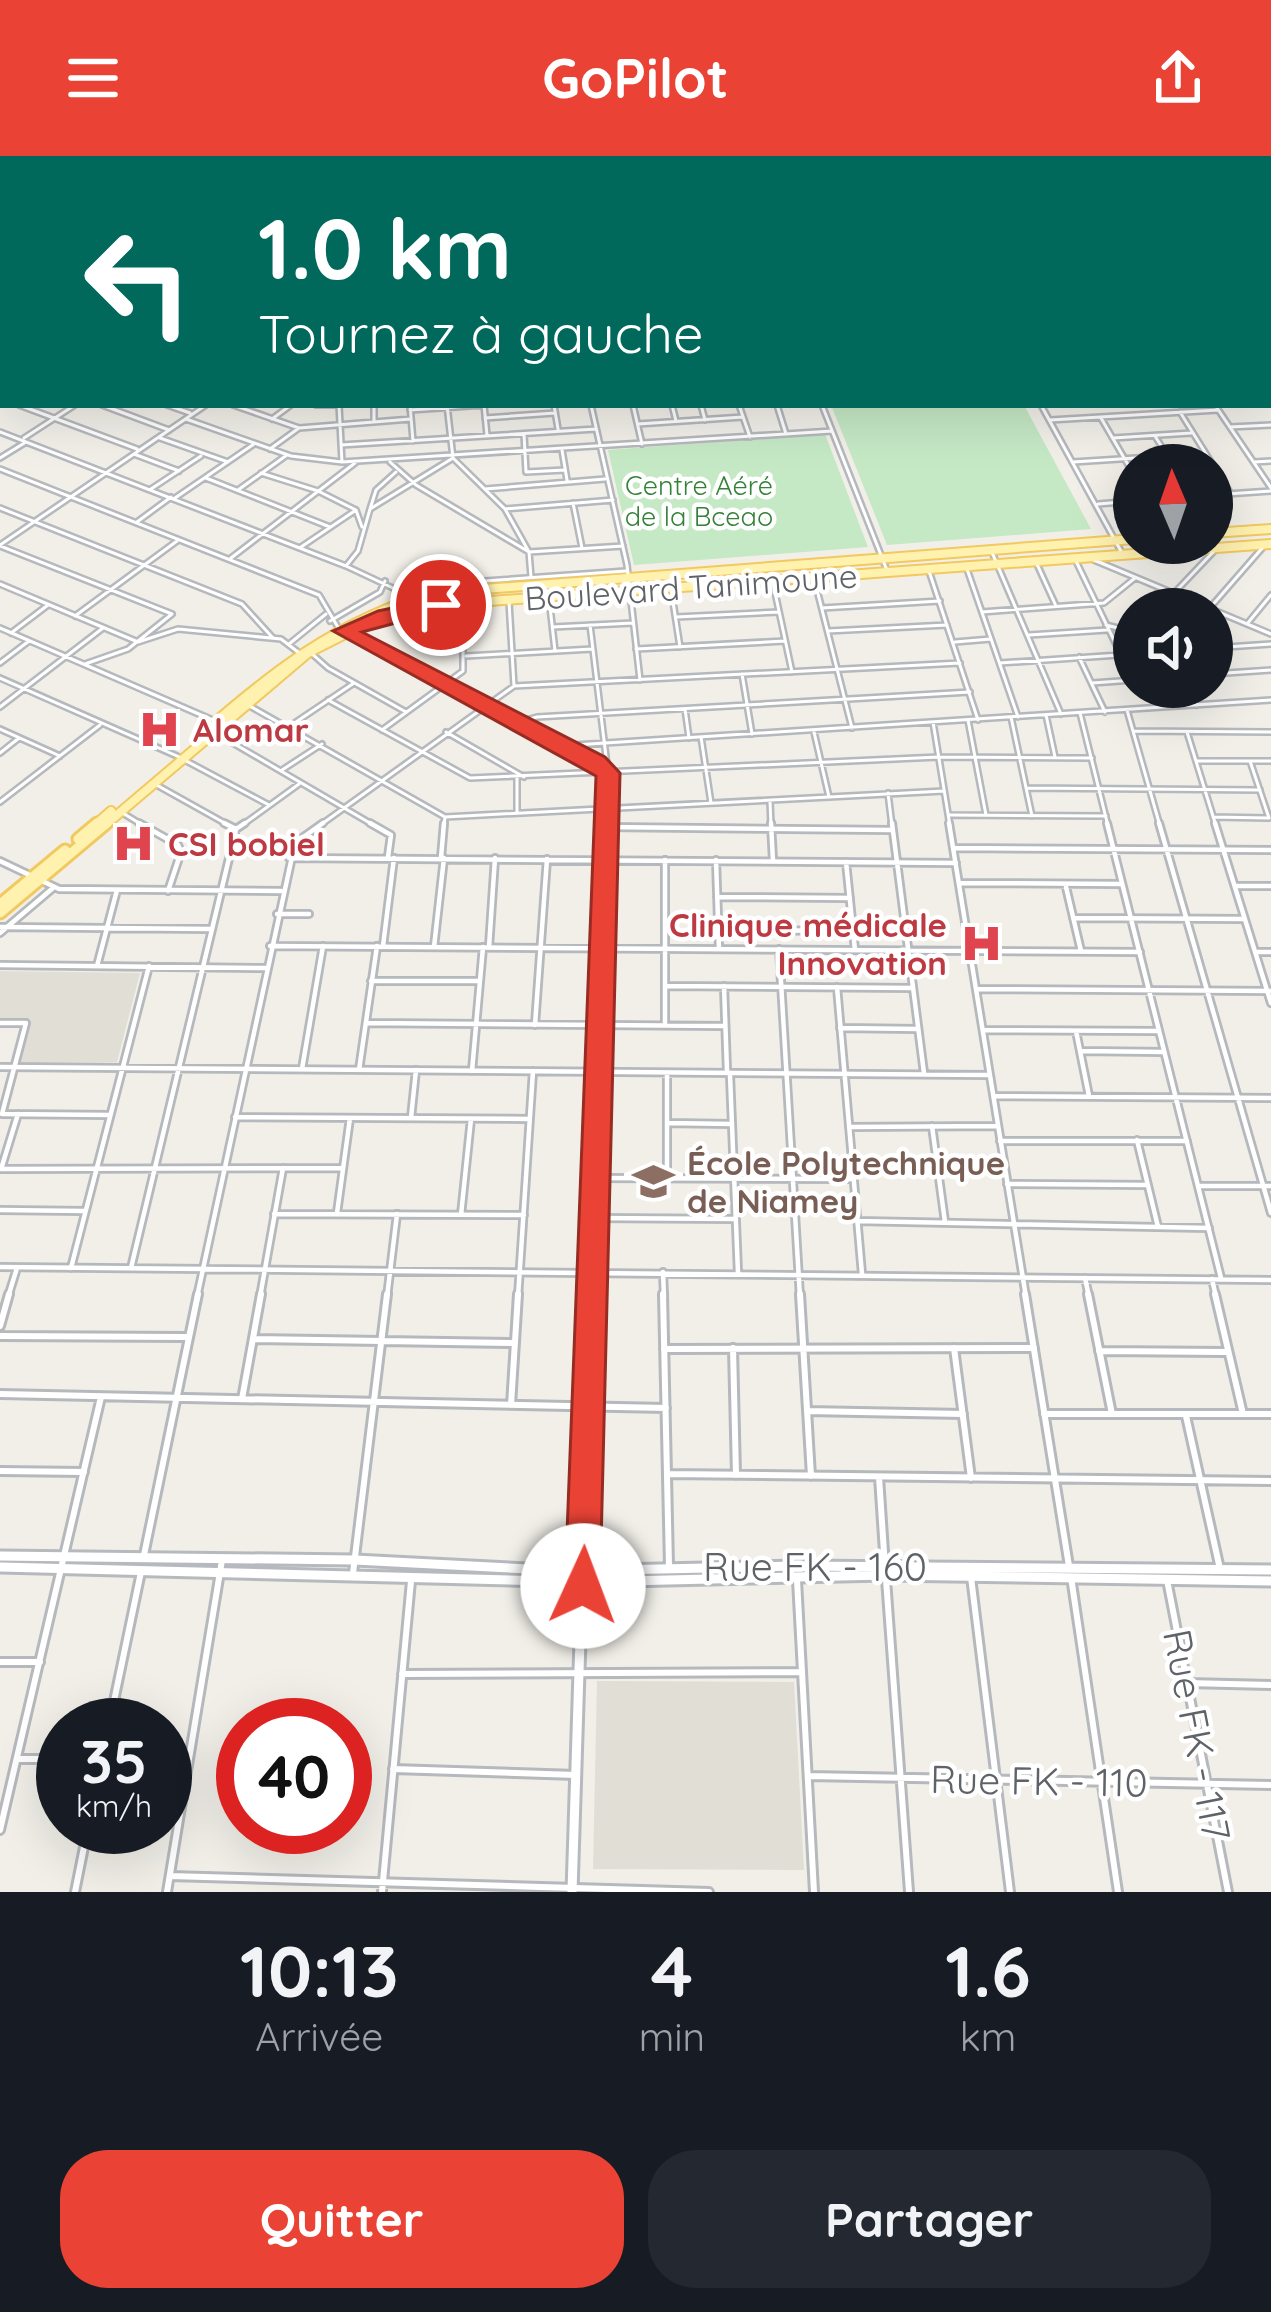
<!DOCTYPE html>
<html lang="fr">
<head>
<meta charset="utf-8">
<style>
	body { margin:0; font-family:Quicksand,sans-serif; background:#242831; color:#f1f3f6; height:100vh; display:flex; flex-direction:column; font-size:45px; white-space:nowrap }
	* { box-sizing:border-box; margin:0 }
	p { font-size:39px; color:#9ea1a6 }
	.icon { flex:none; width:66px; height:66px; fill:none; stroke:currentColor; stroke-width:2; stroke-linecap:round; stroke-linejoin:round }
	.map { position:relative; height:1736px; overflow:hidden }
	.panel { display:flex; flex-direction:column; background:#171b24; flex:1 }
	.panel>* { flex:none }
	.guide { position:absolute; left:0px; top:0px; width:1272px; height:252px; box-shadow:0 12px 48px #0002; background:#00695c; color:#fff; overflow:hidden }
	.needle { width:78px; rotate:358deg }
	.fabs { position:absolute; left:1113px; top:288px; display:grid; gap:24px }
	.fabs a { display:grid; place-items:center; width:120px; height:120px; border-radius:50%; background:#171b24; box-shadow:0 12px 48px #0002; font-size:60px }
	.speed { position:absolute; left:36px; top:1542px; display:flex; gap:24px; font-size:60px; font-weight:700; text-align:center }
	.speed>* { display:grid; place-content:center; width:156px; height:156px; border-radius:50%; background:#171b24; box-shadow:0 12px 48px #0002; line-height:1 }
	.speed small { font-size:30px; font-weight:400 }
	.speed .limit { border:18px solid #d22; background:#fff; color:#111 }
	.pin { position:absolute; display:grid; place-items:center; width:102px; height:102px; color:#fff; margin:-51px; border:6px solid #fff; border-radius:50%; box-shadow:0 3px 12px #0007 }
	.me { position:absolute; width:132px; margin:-66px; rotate:2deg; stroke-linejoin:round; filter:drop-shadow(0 0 9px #0008) }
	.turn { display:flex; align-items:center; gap:42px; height:252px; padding:0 60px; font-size:54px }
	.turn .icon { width:156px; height:156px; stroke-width:2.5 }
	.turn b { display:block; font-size:84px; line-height:102px }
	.eta { display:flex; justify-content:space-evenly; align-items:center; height:204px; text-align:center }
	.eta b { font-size:72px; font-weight:800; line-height:84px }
	.cta { display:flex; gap:24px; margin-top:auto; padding:24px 60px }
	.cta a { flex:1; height:138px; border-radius:48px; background:#ea4335; color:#fff; font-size:48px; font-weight:800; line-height:138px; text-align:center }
	.cta a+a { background:#242831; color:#f1f3f6 }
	header { display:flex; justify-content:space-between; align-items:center; height:156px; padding:0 60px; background:#ea4335; color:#fff; font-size:54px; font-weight:800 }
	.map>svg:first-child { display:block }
	.education { fill:#e1ded6 }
	.green { fill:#c5e8c5 }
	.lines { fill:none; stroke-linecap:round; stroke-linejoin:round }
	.street-far2-casing { stroke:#b5b8bc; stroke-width:8 }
	.street-far1-casing { stroke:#b5b8bc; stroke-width:10 }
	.street-casing { stroke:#b5b8bc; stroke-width:12 }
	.secondary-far2-casing { stroke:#b6babf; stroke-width:10 }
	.secondary-far1-casing { stroke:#b6babf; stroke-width:14 }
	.secondary-casing { stroke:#b6babf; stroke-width:15 }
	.primary-far1-casing { stroke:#f2c960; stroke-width:12 }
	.primary-casing { stroke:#f2c960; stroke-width:15 }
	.street-far2 { stroke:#fff; stroke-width:3 }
	.street-far1 { stroke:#fff; stroke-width:4.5 }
	.street { stroke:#fff; stroke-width:6 }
	.secondary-far2 { stroke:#fff; stroke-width:6 }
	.secondary-far1 { stroke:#fff; stroke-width:8 }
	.secondary { stroke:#fff; stroke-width:9 }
	.primary-far1 { stroke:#fff2af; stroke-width:8 }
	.primary { stroke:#fff2af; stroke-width:9 }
	.route { fill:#ea4335; stroke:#982c22; stroke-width:3 }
	.labels { text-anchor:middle; stroke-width:9; stroke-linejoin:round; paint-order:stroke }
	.far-park-label { font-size:27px; fill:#348238; stroke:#fff }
	.street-label { font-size:33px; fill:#5f6368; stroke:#fff }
	.health-label { font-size:33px; font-weight:bold; fill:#be3a42; stroke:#fff; text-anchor:start }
	.education-label { font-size:33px; font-weight:bold; fill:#785e54; stroke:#fff; text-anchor:start }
	.near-street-label { font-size:39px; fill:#5f6368; stroke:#fff }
</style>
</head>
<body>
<header><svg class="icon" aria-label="menu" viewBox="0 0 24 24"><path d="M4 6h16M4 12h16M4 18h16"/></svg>GoPilot<svg class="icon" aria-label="share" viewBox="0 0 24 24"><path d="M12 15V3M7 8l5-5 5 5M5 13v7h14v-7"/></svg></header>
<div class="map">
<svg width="1271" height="1736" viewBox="0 0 1271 1736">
	<rect width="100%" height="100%" fill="#f1efe8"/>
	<!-- education -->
	<path class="education" d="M0 815 140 817 117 906 18 907 31 865 0 864Z
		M597 1525 794 1526 804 1714 593 1713Z"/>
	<!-- green -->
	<path class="green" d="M831 249H1024L1091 373 887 389Z
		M825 278 868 391 634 409 608 294Z"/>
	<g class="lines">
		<defs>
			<path id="street-far2" d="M106 0 116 3
				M267 0 278 3
				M1071 0H1129
				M57 3 62 0
				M156 3 161 0
				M197 3 203 0
				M232 3 238 0
				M297 3 301 0
				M328 3 373 0
				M752 3 801 0
				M19 249 137 293
				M102 249 169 274
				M167 249 190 257
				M233 249 299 272 411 263
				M316 249H339
				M339 249 342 306
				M374 249V266
				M410 249 413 285
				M447 249 453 302 505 353 529 396 623 390
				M484 249 487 279
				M554 249 558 273
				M591 249 627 409 640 524
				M633 249 642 288
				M672 249 676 265
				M701 249 705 264
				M739 249 750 281
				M777 249 786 278
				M822 249 888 417
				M1041 249 1122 397
				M1215 249 1271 332
				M410 254 485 249
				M1180 256 1231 338
				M485 262 555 257
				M1101 262 1134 319
				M186 263 291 300 342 306 832 275
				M272 263 291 249
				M1050 264 1218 254
				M638 268 743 261
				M1230 271 1271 269
				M0 276 346 410 412 441
				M524 278 526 316 565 314
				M1155 280 1173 309
				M24 282 75 249
				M160 282 228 306
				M1113 282 1191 277
				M341 289 596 273
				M270 293 299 272
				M562 294 567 324
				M134 298 179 315
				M0 302 26 286
				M390 306 416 329 529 396 531 421
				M1073 306 1167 300
				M1254 306 1271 305
				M0 313 319 439 339 473
				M261 317 318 335 356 354 362 371
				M206 322 330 371
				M151 333 201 300
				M485 333 605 323
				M238 334 287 299
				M1212 339 1271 335
				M175 342 254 288
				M573 347 582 392
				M1098 348 1134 345
				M0 352 242 448 273 482
				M370 353 376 334 396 316
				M505 353 613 344
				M137 366 171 341
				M0 389 206 249
				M0 390 172 458
				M301 391 356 354
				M991 394 1061 558
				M231 402 355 307
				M1075 403 1121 499
				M1094 404 1271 478
				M1036 406 1056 450
				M346 410 358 395 370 353 453 302
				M967 413 1018 561
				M929 415 978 564
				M814 422 852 572
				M773 427 792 516
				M0 428 138 486 178 473 281 483 298 496
				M398 431 626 415
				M671 433 680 491
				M549 442 555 495
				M509 446 514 530
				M822 452 940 445
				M1159 453 1217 392
				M1209 453 1264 390
				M982 456 1104 447 1135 422
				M75 460 177 385
				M676 461 779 456
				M330 465 380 436 385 425
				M1247 468 1271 439
				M590 469 608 617
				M1106 469 1134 476
				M553 471 633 467
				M0 472 215 565
				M828 475 947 469
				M11 477 48 449
				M349 478 608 617
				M1029 479 1107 474
				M955 486 991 483
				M289 488 326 458
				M1212 492 1271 488
				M636 493 785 485
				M310 496 328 512 406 556
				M466 500 592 493
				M1079 501 1105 556
				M0 507 29 485
				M1000 507 1134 498
				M85 508 128 493 172 458
				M742 518 752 578
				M1212 518 1271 514
				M0 522 177 600 269 649
				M1092 527 1134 524
				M1187 531 1197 549
				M328 544 470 622 939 601 1092 602
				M248 549 445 661 944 635
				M0 551 103 472
				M685 553 689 582
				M1127 554 1160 670
				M1080 557 1108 670
				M1046 559 1055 601
				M1011 561 1032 660
				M968 564 986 659
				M933 566 950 670
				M515 567 537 561 970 536
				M290 570 354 527
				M0 573 60 600
				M382 574 463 515V447
				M1133 575 1271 576
				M214 576 375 670
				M446 576 524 621
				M814 576 829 641
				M1187 576 1216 670
				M701 581 711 647
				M559 590 1271 544
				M0 597 19 582
				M1196 605H1271
				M1250 605 1269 662
				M282 614 322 588
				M517 621V657
				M153 627 230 670
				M1026 632 1260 634
				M888 637 892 670
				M770 645 771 670
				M0 646 100 569
				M121 656 144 670
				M950 659 1106 660
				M1213 661 1268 662
				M241 670 299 628
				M319 670 514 530 960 507
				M444 670 445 661"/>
			<path id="street-far1" d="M139 667 178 689 181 696 168 735
				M370 667 391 679 388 701
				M771 667 773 705
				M892 667 924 917
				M949 667 1026 1141
				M1107 667 1221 1122
				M1159 667 1271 1057
				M1215 667 1271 847
				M606 671 892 674
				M236 673 245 667
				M953 692 1271 694
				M289 702 956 707
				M441 702 444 667
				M665 704V869
				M716 704 719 793
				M0 705 59 733 281 735
				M846 706 855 794
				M959 727 1121 728
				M1235 730H1271
				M1066 731 1081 795
				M717 741 850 742
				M277 758H309
				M1073 762 1245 763
				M0 771 210 773
				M718 774 853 775
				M0 777 53 732
				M270 790 1140 796
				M383 790 394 702
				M434 791 444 702
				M489 791 495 702
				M779 793 800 1141
				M1255 796H1271
				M0 809 265 812
				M97 810 117 734
				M371 825H479
				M665 830 912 832
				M724 830 727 915
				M837 831 862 1118
				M976 833 1271 835
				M0 867H26L2 958
				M366 867 725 870
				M535 869 547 703
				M840 872 918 873
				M983 874 1157 875
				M1076 875 1089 940
				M1080 895 1164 896
				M0 911 990 919
				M302 913 323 790
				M359 914 377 790
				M472 915 483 791
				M667 917V1022
				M730 919 738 1117
				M995 940 1271 942
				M2 958 110 959
				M235 961 529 963
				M411 962 416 914
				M667 967 732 968
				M932 970 945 1066
				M849 971 998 970
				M1137 984 1158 1071
				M1000 985H1187
				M2 1010 18 958
				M1 1013 343 1012
				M596 1022 854 1023
				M1007 1028 1148 1029
				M1199 1030H1271
				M0 1054 84 1055
				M337 1057 350 962
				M274 1058 524 1059
				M461 1059 471 963
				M594 1062 736 1063
				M857 1065 1209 1072
				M0 1111 1271 1124
				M71 1112 149 810
				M131 1112 236 673 224 667
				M663 1116 664 1141
				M1085 1122 1089 1141
				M1212 1123 1216 1141
				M8 1141 17 1112
				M197 1141 295 687 323 667
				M260 1141 283 1012
				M387 1141 397 1058
				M518 1141 533 915"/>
			<path id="street" d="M663 1138 669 1410
				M800 1138 811 1320
				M1025 1138 1069 1410
				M1088 1138 1112 1258
				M1215 1138 1243 1258
				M0 1170 9 1138
				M0 1180 186 1181
				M253 1183 515 1187
				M733 1192 736 1319
				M954 1192 971 1322
				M664 1193 1034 1192
				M1099 1195 1226 1196
				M0 1238 666 1252
				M242 1243 261 1138
				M511 1249 518 1138
				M807 1255 963 1258
				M1044 1258H1271
				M1186 1260 1220 1413
				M0 1315 84 1316
				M667 1318 1271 1325
				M879 1321 885 1411
				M144 1399 198 1138
				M353 1417 387 1138
				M971 1421 1010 1736
				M1071 1421 1118 1736
				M886 1423 909 1736
				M797 1424 814 1736
				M1167 1424 1228 1736
				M0 1506H40
				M402 1518 802 1516
				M1187 1527 1271 1529
				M109 1569 141 1416
				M17 1603H63
				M165 1603H189
				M393 1613 576 1619
				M808 1620 1271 1629
				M0 1674 101 1241
				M170 1720 709 1736
				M75 1736 88 1671
				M167 1736 222 1404
				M382 1736 411 1425"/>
			<path id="secondary-far2" d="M606 670 608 617"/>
			<path id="secondary-far1" d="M591 1141 606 667"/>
			<path id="secondary" d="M0 1400 355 1404 567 1415 798 1410 1271 1414
				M0 1411 583 1426 886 1419 1271 1425
				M572 1736 591 1138"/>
			<path id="primary-far1" d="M1212 377 1271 373
				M197 582C269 518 338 464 432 437L1134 383
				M94 670 111 655
				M104 670 308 497 375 463 463 447 1271 388"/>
			<path id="primary" d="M78 683 97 667
				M0 748 65 694
				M0 757 107 667"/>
		</defs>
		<!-- street-far2 casing -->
		<use href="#street-far2" class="street-far2-casing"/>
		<!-- street-far1 casing -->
		<use href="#street-far1" class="street-far1-casing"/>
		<!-- street casing -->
		<use href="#street" class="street-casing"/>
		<!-- secondary-far2 casing -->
		<use href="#secondary-far2" class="secondary-far2-casing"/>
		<!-- secondary-far1 casing -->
		<use href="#secondary-far1" class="secondary-far1-casing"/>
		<!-- secondary casing -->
		<use href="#secondary" class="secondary-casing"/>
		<!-- primary-far1 casing -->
		<use href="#primary-far1" class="primary-far1-casing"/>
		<!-- primary casing -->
		<use href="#primary" class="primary-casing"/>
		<!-- street-far2 -->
		<use href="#street-far2" class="street-far2"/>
		<!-- street-far1 -->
		<use href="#street-far1" class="street-far1"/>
		<!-- street -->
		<use href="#street" class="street"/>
		<!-- secondary-far2 -->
		<use href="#secondary-far2" class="secondary-far2"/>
		<!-- secondary-far1 -->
		<use href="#secondary-far1" class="secondary-far1"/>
		<!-- secondary -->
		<use href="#secondary" class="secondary"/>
		<!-- primary-far1 -->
		<use href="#primary-far1" class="primary-far1"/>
		<!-- primary -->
		<use href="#primary" class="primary"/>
	</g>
	<!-- route -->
	<path class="route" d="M441 442 448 444V453L362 476 605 601 620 617 600 1430 595 1442 583 1447 571 1442 565 1430 596 620 333 475 378 455Z"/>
	<!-- icons -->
	<defs>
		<symbol id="hospital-bare" viewBox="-9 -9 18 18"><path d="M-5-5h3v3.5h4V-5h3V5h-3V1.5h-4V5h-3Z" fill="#e0444e" stroke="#fff" stroke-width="2.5" paint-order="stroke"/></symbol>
		<symbol id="university-bare" viewBox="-9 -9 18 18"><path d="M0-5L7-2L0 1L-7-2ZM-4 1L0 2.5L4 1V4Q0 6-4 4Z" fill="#8d6e63" stroke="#fff" stroke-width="2.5" paint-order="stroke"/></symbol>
	</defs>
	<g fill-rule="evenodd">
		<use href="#hospital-bare" x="130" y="544" width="59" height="59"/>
		<use href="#hospital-bare" x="104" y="658" width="59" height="59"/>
		<use href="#hospital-bare" x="952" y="758" width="59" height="59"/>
		<use href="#university-bare" x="624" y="996" width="59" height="59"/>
	</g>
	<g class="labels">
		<!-- far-park labels -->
		<g class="far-park-label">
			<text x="699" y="339">Centre Aéré<tspan x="699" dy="31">de la Bceao</tspan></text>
		</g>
		<!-- street labels -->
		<g class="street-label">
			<text transform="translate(691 431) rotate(-4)" y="12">Boulevard Tanimoune</text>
		</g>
		<!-- health labels -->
		<g class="health-label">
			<text x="193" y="586">Alomar</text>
			<text x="168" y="700">CSI bobiel</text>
			<text x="947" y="781" text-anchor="end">Clinique médicale<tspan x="947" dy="38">Innovation</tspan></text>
		</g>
		<!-- education labels -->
		<g class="education-label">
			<text x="687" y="1019">École Polytechnique<tspan x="687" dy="38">de Niamey</tspan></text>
		</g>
		<!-- near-street labels -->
		<g class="near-street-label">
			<text x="815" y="1425">Rue FK - 160</text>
			<text transform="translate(1197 1579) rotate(79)" y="14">Rue FK - 117</text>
			<text transform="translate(1039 1625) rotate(1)" y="14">Rue FK - 110</text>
		</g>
	</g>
</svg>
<div class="fabs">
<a><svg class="needle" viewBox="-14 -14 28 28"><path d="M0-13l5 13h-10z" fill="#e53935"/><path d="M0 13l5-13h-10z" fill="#9ea1a6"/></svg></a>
<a><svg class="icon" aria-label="sound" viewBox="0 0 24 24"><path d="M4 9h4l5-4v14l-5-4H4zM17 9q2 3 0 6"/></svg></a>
</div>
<div class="speed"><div>35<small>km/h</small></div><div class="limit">40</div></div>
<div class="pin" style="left:441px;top:449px;background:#d93025"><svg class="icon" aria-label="arrive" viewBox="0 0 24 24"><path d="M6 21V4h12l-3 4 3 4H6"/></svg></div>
<svg class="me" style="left:583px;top:1430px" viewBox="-20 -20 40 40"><circle r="19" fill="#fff"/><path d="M0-13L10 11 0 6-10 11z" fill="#ea4335"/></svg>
<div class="guide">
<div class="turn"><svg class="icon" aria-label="left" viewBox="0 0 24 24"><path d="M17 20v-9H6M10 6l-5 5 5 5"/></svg><div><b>1.0 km</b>Tournez à gauche</div></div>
</div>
</div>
<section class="panel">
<div class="eta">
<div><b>10:13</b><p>Arrivée</p></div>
<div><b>4</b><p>min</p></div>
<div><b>1.6</b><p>km</p></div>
</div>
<div class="cta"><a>Quitter</a><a>Partager</a></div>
</section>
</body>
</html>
